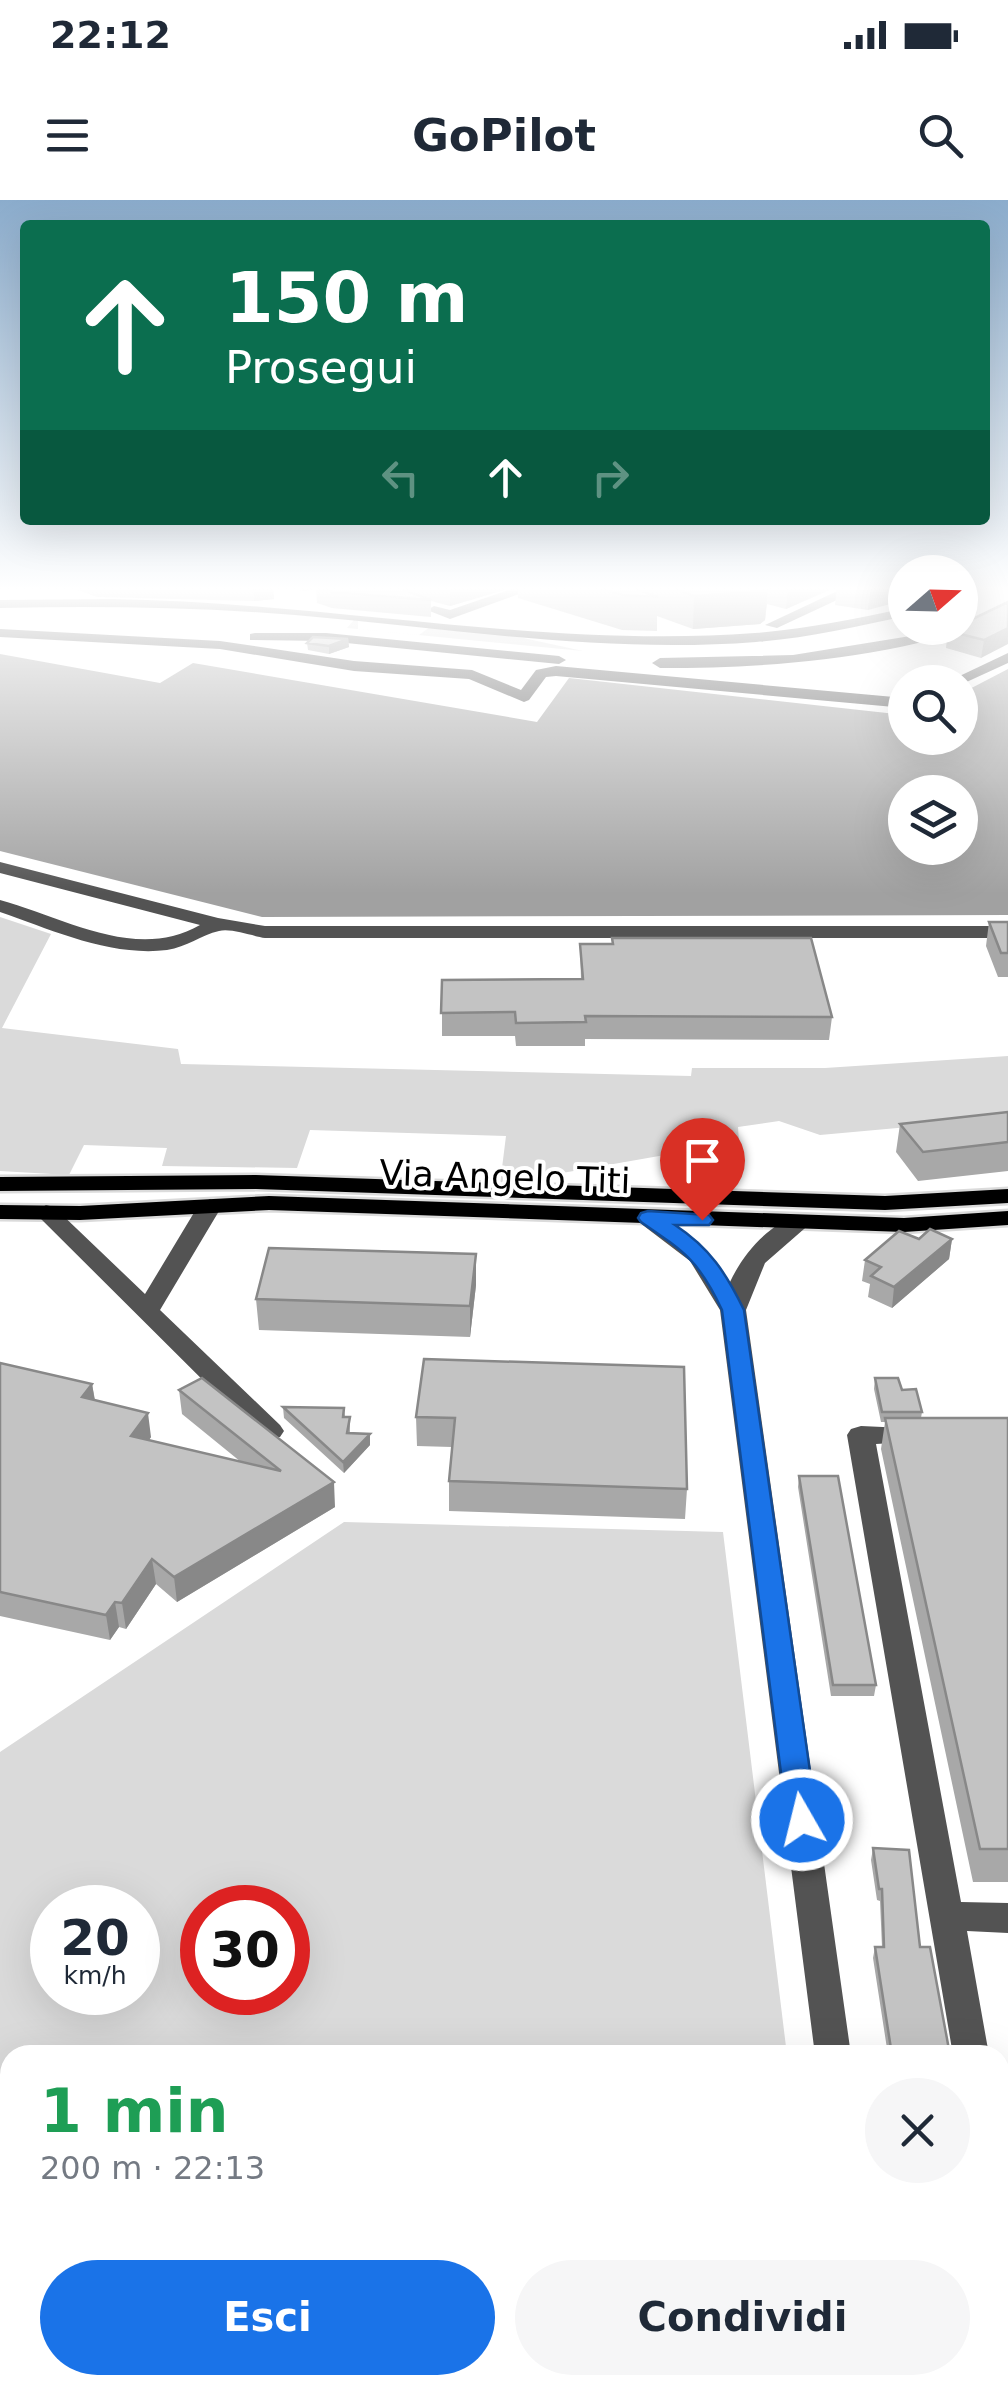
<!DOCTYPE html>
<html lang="it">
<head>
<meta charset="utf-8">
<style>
	body { margin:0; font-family:"DejaVu Sans",sans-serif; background:#f6f6f7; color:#1f2937; height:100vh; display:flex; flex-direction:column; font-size:38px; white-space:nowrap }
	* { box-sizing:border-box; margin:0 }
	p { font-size:32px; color:#747a83 }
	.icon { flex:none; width:55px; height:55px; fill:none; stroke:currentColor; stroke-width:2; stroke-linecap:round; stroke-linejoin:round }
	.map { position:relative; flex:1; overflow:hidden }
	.sheet { position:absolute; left:0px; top:1845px; width:1010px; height:350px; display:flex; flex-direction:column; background:#fff; border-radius:30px 30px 0 0; box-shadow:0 10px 40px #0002 }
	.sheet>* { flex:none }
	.guide { position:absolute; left:20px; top:20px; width:970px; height:305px; border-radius:10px; box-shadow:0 10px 40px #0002; background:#0b6e4f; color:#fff; overflow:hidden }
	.needle { width:65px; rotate:70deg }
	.controls { position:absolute; left:888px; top:355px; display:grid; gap:20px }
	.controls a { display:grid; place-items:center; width:90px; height:90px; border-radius:50%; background:#fff; box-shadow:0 10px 40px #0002; font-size:50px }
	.speed { position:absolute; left:30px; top:1685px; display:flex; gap:20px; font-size:50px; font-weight:700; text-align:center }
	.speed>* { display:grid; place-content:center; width:130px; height:130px; border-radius:50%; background:#fff; box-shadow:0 10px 40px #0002; line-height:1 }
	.speed small { font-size:25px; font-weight:400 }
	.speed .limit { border:15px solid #d22; background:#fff; color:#111 }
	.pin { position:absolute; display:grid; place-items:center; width:85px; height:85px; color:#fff; margin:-102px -42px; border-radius:50% 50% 50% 0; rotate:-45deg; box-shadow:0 0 10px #0007 }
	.pin .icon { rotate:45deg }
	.me { position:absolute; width:110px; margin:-55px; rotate:352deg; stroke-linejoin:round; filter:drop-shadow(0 0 8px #0008) }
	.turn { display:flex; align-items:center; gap:35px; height:210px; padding:0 40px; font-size:45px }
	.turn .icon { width:130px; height:130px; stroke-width:2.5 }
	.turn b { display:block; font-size:70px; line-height:85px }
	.lanes { display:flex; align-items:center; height:95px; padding:0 40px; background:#0003; justify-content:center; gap:50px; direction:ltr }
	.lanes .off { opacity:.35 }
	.round { display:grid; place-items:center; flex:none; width:105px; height:105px; border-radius:52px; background:#f6f6f7 }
	.headline { display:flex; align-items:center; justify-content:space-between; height:170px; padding:0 40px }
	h1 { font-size:60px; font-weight:700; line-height:75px; color:#1e9e55 }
	.cta { display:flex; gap:20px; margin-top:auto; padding:20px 40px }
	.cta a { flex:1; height:115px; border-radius:60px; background:#1a73e8; color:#fff; font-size:40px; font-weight:700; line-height:115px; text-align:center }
	.cta a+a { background:#f6f6f7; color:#1f2937 }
	.status { display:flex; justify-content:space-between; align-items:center; height:70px; padding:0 50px; background:#fff; direction:ltr }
	.status svg { height:28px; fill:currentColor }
	header { display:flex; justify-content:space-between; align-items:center; height:130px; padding:0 40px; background:#fff; font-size:45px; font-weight:700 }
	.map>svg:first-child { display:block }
	.green { fill:#dadada; fill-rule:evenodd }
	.water { fill:#a1a1a1; fill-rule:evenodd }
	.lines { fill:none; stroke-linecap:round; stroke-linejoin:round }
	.major-casing { stroke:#dbdbdb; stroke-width:5 }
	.minor { fill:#535353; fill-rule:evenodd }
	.major { fill:#000; fill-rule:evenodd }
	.wall { fill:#a8a8a8 }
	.shaded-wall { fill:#888 }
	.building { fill:#c3c3c3; stroke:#888; stroke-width:2.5 }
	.route { fill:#1a73e8; stroke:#114b97; stroke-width:2.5 }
	.labels { text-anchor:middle; stroke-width:8; stroke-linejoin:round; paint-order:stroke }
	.street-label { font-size:35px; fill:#000; stroke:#fff }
</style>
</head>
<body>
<div class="status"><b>22:12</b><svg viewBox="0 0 49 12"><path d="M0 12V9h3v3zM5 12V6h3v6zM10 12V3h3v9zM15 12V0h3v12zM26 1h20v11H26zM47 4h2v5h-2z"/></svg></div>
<header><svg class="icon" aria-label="menu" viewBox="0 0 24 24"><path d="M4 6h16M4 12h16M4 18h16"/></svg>GoPilot<svg class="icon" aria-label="search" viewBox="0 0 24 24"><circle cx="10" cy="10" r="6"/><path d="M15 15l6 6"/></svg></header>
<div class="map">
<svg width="1008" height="2195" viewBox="0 0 1008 2195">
	<rect width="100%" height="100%" fill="#fff"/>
	<!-- green -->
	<path class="green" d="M354 420 358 421V429L419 435 430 427 514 436 583 451 347 428Z
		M0 717 51 734 2 828 178 849 181 864 691 876 692 868H825L1008 856V918L820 935 779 921 738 927 739 942 500 984 506 936 310 930 297 968 162 966 167 948 84 945 69 975 0 971Z
		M344 1322 723 1332 787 1855H10V2185H827L828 2195H0V1552ZM52 1708H138V1792H52ZM202 1708H288V1792H202Z"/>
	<!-- water -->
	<path class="water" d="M0 454 160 483 193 463 537 522 569 478 905 515V538H960V494L1008 469V715L262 717 0 651ZM905 592H960V648H905Z"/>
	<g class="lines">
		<defs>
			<path id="major" d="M256 975 885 996 1008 989V1003L885 1010 256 989 0 991V977Z
				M269 996 904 1018 1008 1011V1025L904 1032 269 1010 80 1020 0 1019V1005L80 1006Z"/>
		</defs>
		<!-- major casing -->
		<use href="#major" class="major-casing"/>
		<!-- minor -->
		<path class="minor" d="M520 386H541L450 419 427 410 434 406 450 410Z
			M848 386H867L777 428 765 425Z
			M960 386H970L960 392Z
			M111 399C324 402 545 449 755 433 806 429 855 419 905 408V416C856 427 807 438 756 442 602 454 448 428 295 415 197 407 98 406 0 408V400Z
			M1008 407V416C895 458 780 468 660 468L652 463 660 458 793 455 960 428V424Z
			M0 429 220 441 354 461 472 470 521 490 536 470 556 466 905 498V508L556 476 546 477 529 500 524 502 469 479 354 471 220 449 0 437Z
			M255 433H326L559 456 566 460 559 464 326 441 250 440V434Z
			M1008 453V463L960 485 947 482Z
			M0 662 218 718 265 726H1008V738H265C252 736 231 728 219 731 201 735 187 747 167 750 111 757 52 730 0 712V700C63 717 136 762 200 725L0 673Z
			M210 999 222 1006 160 1110 280 1225 284 1231 280 1237H260L34 1012 46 1005 54 1007 145 1094 198 1006Z
			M648 1011 698 1042 730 1082C743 1054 769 1023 800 1015L812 1022 765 1063 746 1110 851 1855H815L720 1110 690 1061 640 1023 636 1018 640 1013Z
			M861 1226 926 1229 930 1235 926 1241 876 1244 961 1702 1008 1703V1733L967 1731 989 1855H953L847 1235 851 1229Z
			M1000 1984H1008V2022H1004L1008 2023V2110L1000 2107Z
			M857 2185H899L900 2195H858Z"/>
		<!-- major -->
		<use href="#major" class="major"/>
	</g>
	<!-- wall -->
	<path class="wall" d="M0 386H273L274 399 254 401 97 397 72 388Z
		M273 386H518L450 406 431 401V417L332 408 317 403 316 389 303 391Z
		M518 386H905L868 410 835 405 837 387 786 409 767 404 765 420 760 424 693 429 657 416V431L622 430 518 398Z
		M1008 402 981 458 946 448 948 431Z
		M348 439 349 447 329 454 308 450 307 443Z
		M989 722H1008V777H998L986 746Z
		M580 744 832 817 829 840 585 839V846H516L515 836H442V780L581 779Z
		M1008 912V971L918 981 896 952 900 924Z
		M919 1039H952L949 1059 892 1108 868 1097 870 1084 862 1081 865 1060Z
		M476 1054V1085L470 1137 259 1130 256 1099Z
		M0 1163 92 1184 95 1200 151 1237 149 1240 241 1262 182 1214 179 1190 335 1307 177 1402 156 1384 126 1429 119 1427 110 1440 0 1416Z
		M684 1167 687 1289 685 1319 449 1311V1281L452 1247 417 1246 416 1217Z
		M875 1178 902 1190 922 1212 921 1218H1008V1682H973L881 1249 885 1222H881L874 1189Z
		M283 1207 344 1208 345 1217H350V1233L370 1245 344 1273 284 1218Z
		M799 1276 876 1485 874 1496H831L798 1287Z
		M873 1648 920 1747 950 1855H888L873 1758 875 1747H882L880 1701 877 1700 871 1660Z"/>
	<!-- shaded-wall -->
	<path class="shaded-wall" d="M253 386H273L274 399 254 401Z
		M302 386H334L316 387V389L303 391Z
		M450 386H518L450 406Z
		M788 386H837L786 409Z
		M871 386H905V400L868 410Z
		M768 387 765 420 760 424 693 429 694 396Z
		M1008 428V444L981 458 984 440Z
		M348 439 349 447 329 454V446Z
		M952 1039 949 1059 892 1108 894 1087Z
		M476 1054V1085L470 1137V1106Z
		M92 1184 96 1208 82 1197Z
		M148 1213 151 1237 134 1261 131 1236Z
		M370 1234V1245L344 1273 343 1262Z
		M334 1282 335 1307 177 1402 174 1377Z
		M152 1359 156 1384 126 1429 122 1403Z
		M115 1402 119 1427 110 1440 106 1415Z"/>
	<!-- building -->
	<path class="building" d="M394 386 431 400 332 392 316 387Z
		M592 386H628L658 397 623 395Z
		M668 386H766L768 387 762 391 694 396Z
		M1008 402V428L984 440 948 431 954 428H960V425Z
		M313 437 348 439 329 446 307 443Z
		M989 722H1008V753H1001Z
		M612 738H811L832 817 585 816 586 822 516 823 515 812 441 813 442 780 583 779 580 744H613Z
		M1008 912V942L923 952 900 924Z
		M930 1029 952 1039 894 1087 871 1076 881 1067 865 1060 899 1031 919 1039Z
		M269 1048 476 1054 470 1106 256 1099Z
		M424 1159 684 1167 687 1289 449 1281 455 1218 416 1217Z
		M0 1163 92 1184 82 1197 148 1213 131 1236 281 1271 179 1190 202 1178 334 1282 174 1377 152 1359 122 1403 115 1402 106 1415 0 1392Z
		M875 1178H898L902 1190 916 1189 922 1212H882Z
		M283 1207 344 1208 343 1217H350L347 1233 370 1234 343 1262Z
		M885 1218H1008V1649H980Z
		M799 1276H838L876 1485H833Z
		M873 1648 909 1650 920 1747H930L950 1855H892L875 1747H884L882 1689H879Z"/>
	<!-- sky -->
	<linearGradient id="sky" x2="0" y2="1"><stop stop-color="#8baccc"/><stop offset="0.56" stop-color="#fff"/><stop offset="1" stop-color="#fff" stop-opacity="0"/></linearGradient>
	<rect width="1008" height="694" fill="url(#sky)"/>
	<!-- route -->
	<path class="route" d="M648 1011 709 1015 713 1020 709 1025H675C710 1048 726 1073 744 1110L817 1620 812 1628 802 1632 791 1628 787 1620 722 1110C699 1061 685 1052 641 1022L638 1018 641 1013Z"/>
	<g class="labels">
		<!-- street labels -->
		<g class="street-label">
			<text transform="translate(505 977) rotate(2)" y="12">Via Angelo Titi</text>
		</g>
	</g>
</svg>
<div class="controls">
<a><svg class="needle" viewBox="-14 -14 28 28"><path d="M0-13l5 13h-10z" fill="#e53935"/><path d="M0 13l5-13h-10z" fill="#747a83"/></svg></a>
<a><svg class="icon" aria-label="search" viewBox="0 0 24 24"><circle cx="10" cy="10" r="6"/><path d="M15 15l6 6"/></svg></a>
<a><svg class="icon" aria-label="layers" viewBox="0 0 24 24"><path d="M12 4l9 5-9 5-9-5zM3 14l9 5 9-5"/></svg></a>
</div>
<div class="speed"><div>20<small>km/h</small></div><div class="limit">30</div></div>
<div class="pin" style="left:702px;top:1020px;background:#d93025"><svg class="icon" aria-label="arrive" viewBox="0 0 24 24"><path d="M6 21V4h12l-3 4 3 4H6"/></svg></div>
<svg class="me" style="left:802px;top:1620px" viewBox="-20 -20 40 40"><circle r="17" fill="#1a73e8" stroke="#fff" stroke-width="3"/><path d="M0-11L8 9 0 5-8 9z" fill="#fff"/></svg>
<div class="guide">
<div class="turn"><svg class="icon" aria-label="ahead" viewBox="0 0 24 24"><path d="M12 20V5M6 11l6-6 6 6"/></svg><div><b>150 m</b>Prosegui</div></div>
<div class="lanes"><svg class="icon off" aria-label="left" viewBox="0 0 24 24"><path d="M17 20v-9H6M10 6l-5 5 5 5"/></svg><svg class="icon" aria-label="ahead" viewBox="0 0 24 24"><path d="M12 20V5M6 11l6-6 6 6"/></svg><svg class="icon off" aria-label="right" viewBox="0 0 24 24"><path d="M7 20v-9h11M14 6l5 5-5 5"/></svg></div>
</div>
<section class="sheet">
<div class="headline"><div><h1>1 min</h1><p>200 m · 22:13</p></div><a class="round"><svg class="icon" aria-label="close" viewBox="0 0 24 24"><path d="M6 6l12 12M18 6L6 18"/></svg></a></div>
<div class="cta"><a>Esci</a><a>Condividi</a></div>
</section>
</div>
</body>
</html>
